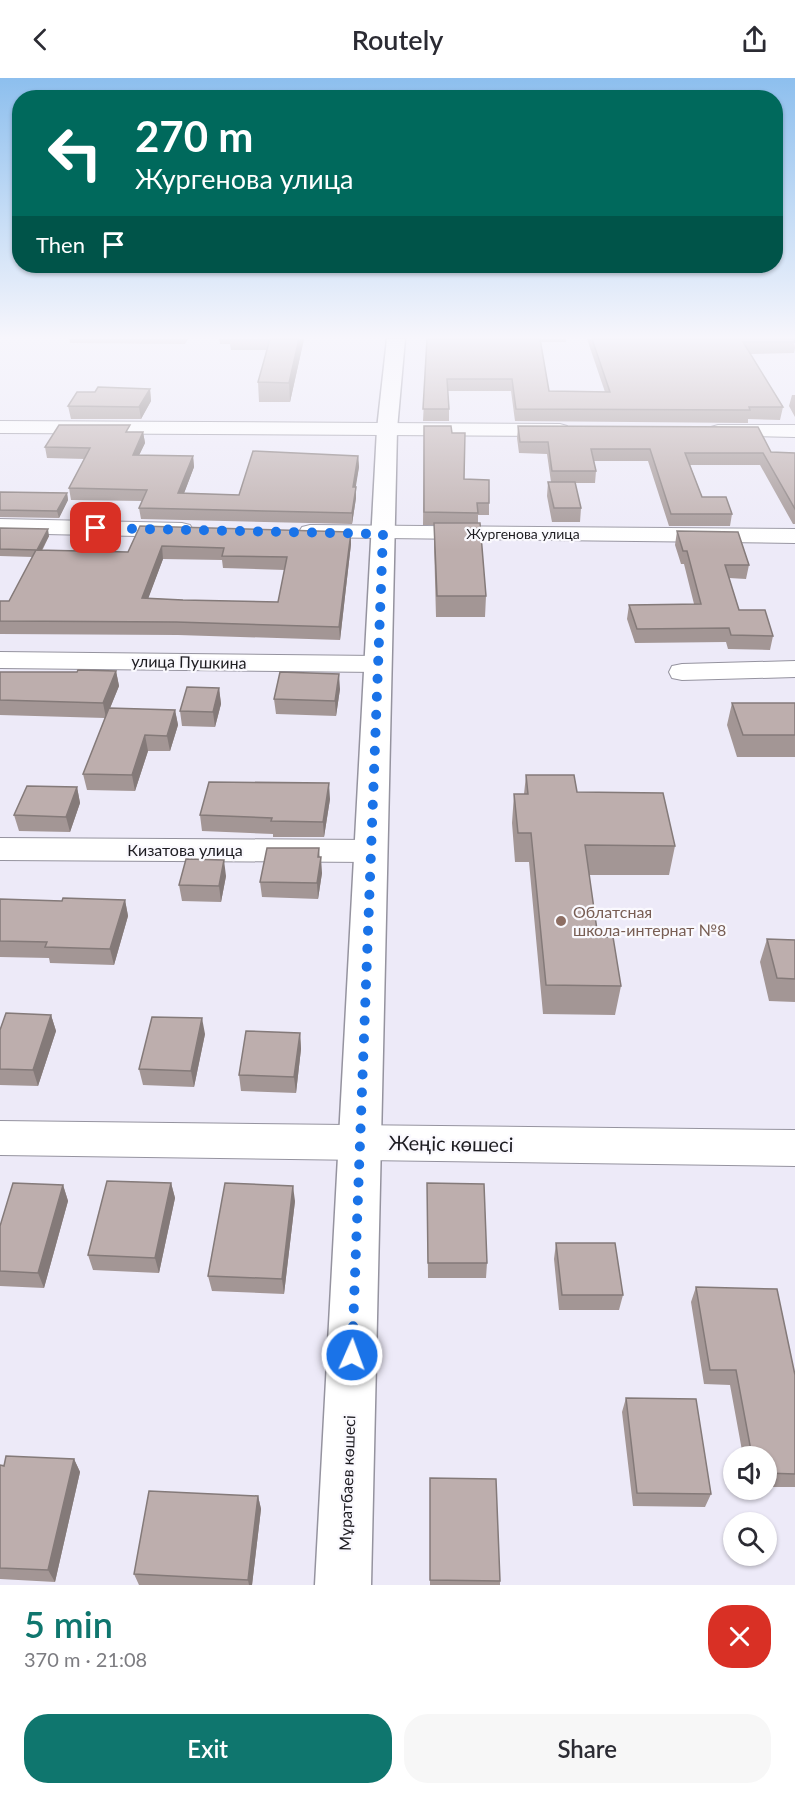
<!DOCTYPE html>
<html lang="en">
<head>
<meta charset="utf-8">
<style>
	body { margin:0; font-family:Lato,sans-serif; background:#f7f7f7; color:#2b2b33; height:100vh; display:flex; flex-direction:column; font-size:22px; white-space:nowrap }
	* { box-sizing:border-box; margin:0 }
	p { font-size:20px; color:#7c7c81 }
	.icon { flex:none; width:33px; height:33px; fill:none; stroke:currentColor; stroke-width:2; stroke-linecap:round; stroke-linejoin:round }
	.map { position:relative; height:1507px; overflow:hidden }
	.panel { display:flex; flex-direction:column; background:#fff; flex:1 }
	.panel>* { flex:none }
	.top-card { position:absolute; left:12px; top:12px; width:771px; height:183px; border-radius:24px; box-shadow:0 2px 4px #0004; background:#00695c; color:#fff; overflow:hidden }
	.tools { position:absolute; left:723px; top:1368px; display:grid; gap:12px }
	.tools a { display:grid; place-items:center; width:54px; height:54px; border-radius:50%; background:#fff; box-shadow:0 2px 4px #0004; font-size:30px }
	.pin { position:absolute; display:grid; place-items:center; width:51px; height:51px; color:#fff; margin:-26px; border-radius:12px; box-shadow:0 3px 9px #0006 }
	.me { position:absolute; width:66px; margin:-33px; rotate:2deg; stroke-linejoin:round; filter:drop-shadow(0 0 4px #0008) }
	.turn { display:flex; align-items:center; gap:21px; height:126px; padding:0 24px; font-size:27px }
	.turn .icon { width:78px; height:78px; stroke-width:2.5 }
	.turn b { display:block; font-size:42px; line-height:51px }
	.then { display:flex; align-items:center; height:57px; padding:0 24px; background:#0003; gap:12px; font-size:22px }
	.round { display:grid; place-items:center; flex:none; width:63px; height:63px; border-radius:24px; background:#f7f7f7 }
	.head { display:flex; align-items:center; justify-content:space-between; height:102px; padding:0 24px }
	h1 { font-size:36px; font-weight:600; line-height:45px; color:#0f766e }
	.button { display:flex; gap:12px; margin-top:auto; padding:12px 24px }
	.button a { flex:1; height:69px; border-radius:24px; background:#0f766e; color:#fff; font-size:24px; font-weight:600; line-height:69px; text-align:center }
	.button a+a { background:#f7f7f7; color:#2b2b33 }
	header { display:flex; justify-content:space-between; align-items:center; height:78px; padding:0 24px; background:#fff; font-size:27px; font-weight:600 }
	.map>svg:first-child { display:block }
	.lines { fill:none; stroke-linecap:round; stroke-linejoin:round }
	.street-casing { stroke:#95939f; stroke-width:2 }
	.secondary-casing { stroke:#95939f; stroke-width:3 }
	.street { fill:#fff; fill-rule:evenodd }
	.secondary { fill:#fff; fill-rule:evenodd }
	.wall { fill:#a39695; fill-rule:evenodd }
	.shaded-wall { fill:#847a79 }
	.building { fill:#bdaead; stroke:#847a79; stroke-width:1.5; fill-rule:evenodd }
	.route { stroke:#1a73e8; stroke-width:10; stroke-dasharray:0 18 }
	.education-dot { fill:#8d6e63; stroke:#faf9fe; stroke-width:2 }
	.labels { text-anchor:middle; stroke-width:4.5; stroke-linejoin:round; paint-order:stroke }
	.far-street-label { font-size:14px; fill:#1d1c21; stroke:#faf9fe }
	.street-label { font-size:16px; fill:#1d1c21; stroke:#faf9fe }
	.education-label { font-size:16px; fill:#785e54; stroke:#faf9fe; text-anchor:start }
	.near-street-label { font-size:20px; fill:#1d1c21; stroke:#faf9fe }
</style>
</head>
<body>
<header><svg class="icon" aria-label="back" viewBox="0 0 24 24"><path d="M15 5l-7 7 7 7"/></svg>Routely<svg class="icon" aria-label="share" viewBox="0 0 24 24"><path d="M12 15V3M7 8l5-5 5 5M5 13v7h14v-7"/></svg></header>
<div class="map">
<svg width="795" height="1507" viewBox="0 0 795 1507">
	<rect width="100%" height="100%" fill="#edeaf8"/>
	<g class="lines">
		<defs>
			<path id="street" d="M0 343 560 346 567 348 570 352 567 356 560 358 0 355Z
				M718 347H795V359L711 357 708 353 711 349Z
				M0 441 182 445 190 447 193 452 190 457 182 459 0 455Z
				M310 447 795 451V465L302 459 299 454 302 449Z
				M0 574 378 578 387 580 391 586 387 592 378 594 0 590Z
				M795 583V599L682 602 672 600 669 594 672 588 682 586Z
				M0 760 371 762 382 765 387 773 382 781 371 784 0 782Z
				M0 1043 795 1052V1088L0 1077Z"/>
			<path id="secondary" d="M387 261H405L397 351 371 1507H315L377 351Z"/>
		</defs>
		<!-- street casing -->
		<use href="#street" class="street-casing"/>
		<!-- secondary casing -->
		<use href="#secondary" class="secondary-casing"/>
		<!-- street -->
		<use href="#street" class="street"/>
		<!-- secondary -->
		<use href="#secondary" class="secondary"/>
	</g>
	<!-- wall -->
	<path class="wall" d="M69 261H188L185 266 70 265Z
		M219 261H304L290 324H259L258 304 267 272H231L230 266H220Z
		M427 261H566V264H541L549 313 605 314 587 261H794L795 270 794 275 750 276 783 329 780 342 748 341V345L515 343 511 313H448L449 331V343H423Z
		M150 311 151 323 141 341H71L68 328Z
		M792 317H795V339L789 328Z
		M424 348 452 355 464 401 489 425V437H478V445L486 518 485 539H436L434 465V447H423Z
		M518 348 771 374 795 375V446H793L760 387H690L702 419 732 436 730 448H669L648 383H594L596 393 595 405H575L581 430 580 444H552L547 418 548 404H551L547 376 519 375 517 360Z
		M131 354H143L145 365 139 377 193 378 194 389 184 415 239 417 358 378 359 389 355 409H356V420L352 446 141 441 139 430 142 423 71 422 69 410 85 381 47 380 45 369Z
		M0 414 67 415 68 422 59 440 0 439Z
		M140 448 351 454V466L340 562 178 557 0 556V523H9L33 479 0 478V450L49 458 42 473 128 474ZM163 481 222 482 223 490 285 492 278 524 183 522 148 520Z
		M677 453 749 487 746 501 729 500 739 532 773 558 770 572 728 571 726 564 635 565 627 541 629 527 694 526 684 486H681L675 467Z
		M116 593 119 608 110 630 175 632 178 647 170 673H148L135 713 87 712 83 696 105 640 0 637V594H77Z
		M219 610 221 626 215 649 182 648 180 633Z
		M340 611 336 638 276 636 274 621Z
		M732 625H795V679H737L727 647Z
		M526 697 577 714 675 768 669 797H589L598 859 621 908 615 937 543 936 529 784H515L512 745 514 716H524Z
		M77 709 80 725 70 754 19 753 14 737Z
		M330 721 324 759H273V756L202 753 200 737Z
		M322 795 318 821 262 819 260 804Z
		M226 798 221 824 182 823 179 807Z
		M0 821 62 823 125 822 128 838 114 887 50 885 49 880 0 879Z
		M767 861 795 862V924L769 923 760 884Z
		M51 937 56 953 38 1008 0 1007V952Z
		M300 955 301 971 296 1015 241 1013 239 997Z
		M205 956 194 1009 143 1007 139 991Z
		M171 1105 175 1120 159 1195 93 1192 88 1177Z
		M427 1105 487 1185 486 1200H428Z
		M63 1107 68 1123 44 1210 0 1208V1148Z
		M295 1123 284 1216 212 1213 208 1198Z
		M556 1165 623 1217 619 1232H559L554 1181Z
		M696 1209 795 1297V1409H766V1378H743L730 1307 704 1306 691 1224Z
		M626 1320 711 1416 705 1429 633 1428 622 1334Z
		M74 1381 80 1394 55 1504 0 1501V1387Z
		M430 1400 500 1503V1507H430Z
		M258 1418 261 1431 252 1507H139L134 1496Z"/>
	<!-- shaded-wall -->
	<path class="shaded-wall" d="M299 261H304L290 324 289 305Z
		M150 311 151 323 141 341 139 329Z
		M143 354 145 365 134 388 133 377Z
		M193 378 194 389 180 426 178 415Z
		M358 378 359 389 354 420 353 409Z
		M356 409V420L352 446V435Z
		M67 415 68 422 59 440 57 433Z
		M48 451 49 458 38 479 37 472Z
		M351 454V466L340 562 339 549Z
		M162 468 163 481 144 532 142 520Z
		M116 593 119 608 106 640 103 625Z
		M339 596 340 611 336 638 335 623Z
		M219 610 221 626 215 649 213 634Z
		M175 632 178 647 170 673 167 658Z
		M145 657 148 673 135 713 132 697Z
		M329 705 330 721 324 759 323 744Z
		M77 709 80 725 70 754 66 739Z
		M319 770 320 785 321 779 322 795 318 821 317 805 318 779Z
		M224 782 226 798 221 824 219 808Z
		M125 822 128 838 114 887 110 871Z
		M51 937 56 953 38 1008 33 992Z
		M202 940 205 956 194 1009 191 993Z
		M300 955 301 971 296 1015 294 999Z
		M171 1105 175 1120 159 1195 155 1180Z
		M63 1107 68 1123 44 1210 38 1195Z
		M293 1108 295 1123 284 1216 282 1201Z
		M74 1381 80 1394 55 1504 48 1492Z
		M258 1418 261 1431 252 1507H249L248 1502Z"/>
	<!-- building -->
	<path class="building" d="M270 261H299L289 305 258 304Z
		M427 261H540L549 313 610 314 592 261H794L795 264H743L783 329H749L750 332 516 331 512 301H447L449 331H423Z
		M98 309 150 311 139 329 68 328 77 314H95Z
		M59 347H130L126 354H143L133 377 193 378 178 415 239 417 253 373 358 378 353 409H356L352 435 139 430 147 412 69 410 90 370 45 369Z
		M424 348H451L452 355H465L464 401 489 402V425H477L478 435 424 434Z
		M518 348 758 349 771 374 795 375V431L763 375H685L702 419H726L732 436H671L650 371H591L596 393H552L548 364H520Z
		M548 404H575L581 430H554Z
		M0 414 67 415 57 433 0 432Z
		M434 445H480L486 518H437Z
		M140 448 351 454 339 549 176 544 0 543V523H9L36 472 128 474ZM162 468 224 470 222 478 287 479 278 524 183 522 142 520Z
		M0 450 48 451 37 472 0 471Z
		M677 453 738 454 749 487H725L739 532H765L773 558 731 557 729 550 637 551 629 527 701 526 687 473H683Z
		M78 592 116 593 103 625 0 622V594H77Z
		M280 594 339 596 335 623 274 621Z
		M187 609 219 610 213 634 180 633Z
		M732 625H795V657H743Z
		M109 630 175 632 167 658 145 657 132 697 83 696Z
		M526 697H574L577 714 663 715 675 768 585 767 598 859H613L621 908 546 907 531 755H518L514 716H528Z
		M209 704 329 705 323 744 271 743 272 740 200 737Z
		M27 708 77 709 66 739 14 737Z
		M267 770H319L318 779H321L317 805 260 804Z
		M186 781 224 782 219 808 179 807Z
		M63 820 125 822 110 871 45 869 47 864 0 863V821L62 823Z
		M767 861 795 862V901L777 900Z
		M6 935 51 937 33 992 0 991V952Z
		M152 939 202 940 191 993 139 991Z
		M246 953 300 955 294 999 239 997Z
		M107 1103 171 1105 155 1180 88 1177Z
		M13 1105 63 1107 38 1195 0 1193V1148Z
		M225 1105 293 1108 282 1201 208 1198Z
		M427 1105 484 1106 487 1185H428Z
		M556 1165H615L623 1217H562Z
		M696 1209 777 1211 795 1297V1396L766 1395V1378H752L736 1292H710Z
		M626 1320 696 1321 711 1416 637 1415Z
		M6 1378 74 1381 48 1492 0 1490V1387L4 1388Z
		M430 1400 496 1401 500 1503 430 1502Z
		M149 1413 258 1418 248 1502 134 1496Z"/>
	<!-- sky -->
	<linearGradient id="sky" x2="0" y2="1"><stop stop-color="#8dbfee"/><stop offset="0.55" stop-color="#f7f6fc"/><stop offset="1" stop-color="#f7f6fc" stop-opacity="0"/></linearGradient>
	<rect width="795" height="472" fill="url(#sky)"/>
	<g class="lines">
		<!-- route -->
		<path class="route" d="M96 450 383 456 352 1277"/>
	</g>
	<!-- markers -->
	<circle class="education-dot" cx="561" cy="843" r="6"/>
	<g class="labels">
		<!-- far-street labels -->
		<g class="far-street-label">
			<text x="523" y="461">Жургенова улица</text>
		</g>
		<!-- street labels -->
		<g class="street-label">
			<text transform="translate(189 584) rotate(1)" y="6">улица Пушкина</text>
			<text x="185" y="778">Кизатова улица</text>
			<text transform="translate(347 1405) rotate(-88)" y="6">Мұратбаев көшесі</text>
		</g>
		<!-- education labels -->
		<g class="education-label">
			<text x="573" y="840">Облатсная<tspan x="573" dy="18">школа-интернат №8</tspan></text>
		</g>
		<!-- near-street labels -->
		<g class="near-street-label">
			<text transform="translate(451 1066) rotate(1)" y="7">Жеңіс көшесі</text>
		</g>
	</g>
</svg>
<div class="tools">
<a><svg class="icon" aria-label="sound" viewBox="0 0 24 24"><path d="M4 9h4l5-4v14l-5-4H4zM17 9q2 3 0 6"/></svg></a>
<a><svg class="icon" aria-label="search" viewBox="0 0 24 24"><circle cx="10" cy="10" r="6"/><path d="M15 15l6 6"/></svg></a>
</div>
<div class="pin" style="left:96px;top:450px;background:#d93025"><svg class="icon" aria-label="arrive" viewBox="0 0 24 24"><path d="M6 21V4h12l-3 4 3 4H6"/></svg></div>
<svg class="me" style="left:352px;top:1277px" viewBox="-20 -20 40 40"><circle r="17" fill="#1a73e8" stroke="#fff" stroke-width="3"/><path d="M0-11L8 9 0 5-8 9z" fill="#fff"/></svg>
<div class="top-card">
<div class="turn"><svg class="icon" aria-label="left" viewBox="0 0 24 24"><path d="M17 20v-9H6M10 6l-5 5 5 5"/></svg><div><b>270 m</b>Жургенова улица</div></div>
<div class="then">Then<svg class="icon" aria-label="arrive" viewBox="0 0 24 24"><path d="M6 21V4h12l-3 4 3 4H6"/></svg></div>
</div>
</div>
<section class="panel">
<div class="head"><div><h1>5 min</h1><p>370 m · 21:08</p></div><a class="round" style="background:#d93025;color:#fff"><svg class="icon" aria-label="close" viewBox="0 0 24 24"><path d="M6 6l12 12M18 6L6 18"/></svg></a></div>
<div class="button"><a>Exit</a><a>Share</a></div>
</section>
</body>
</html>
